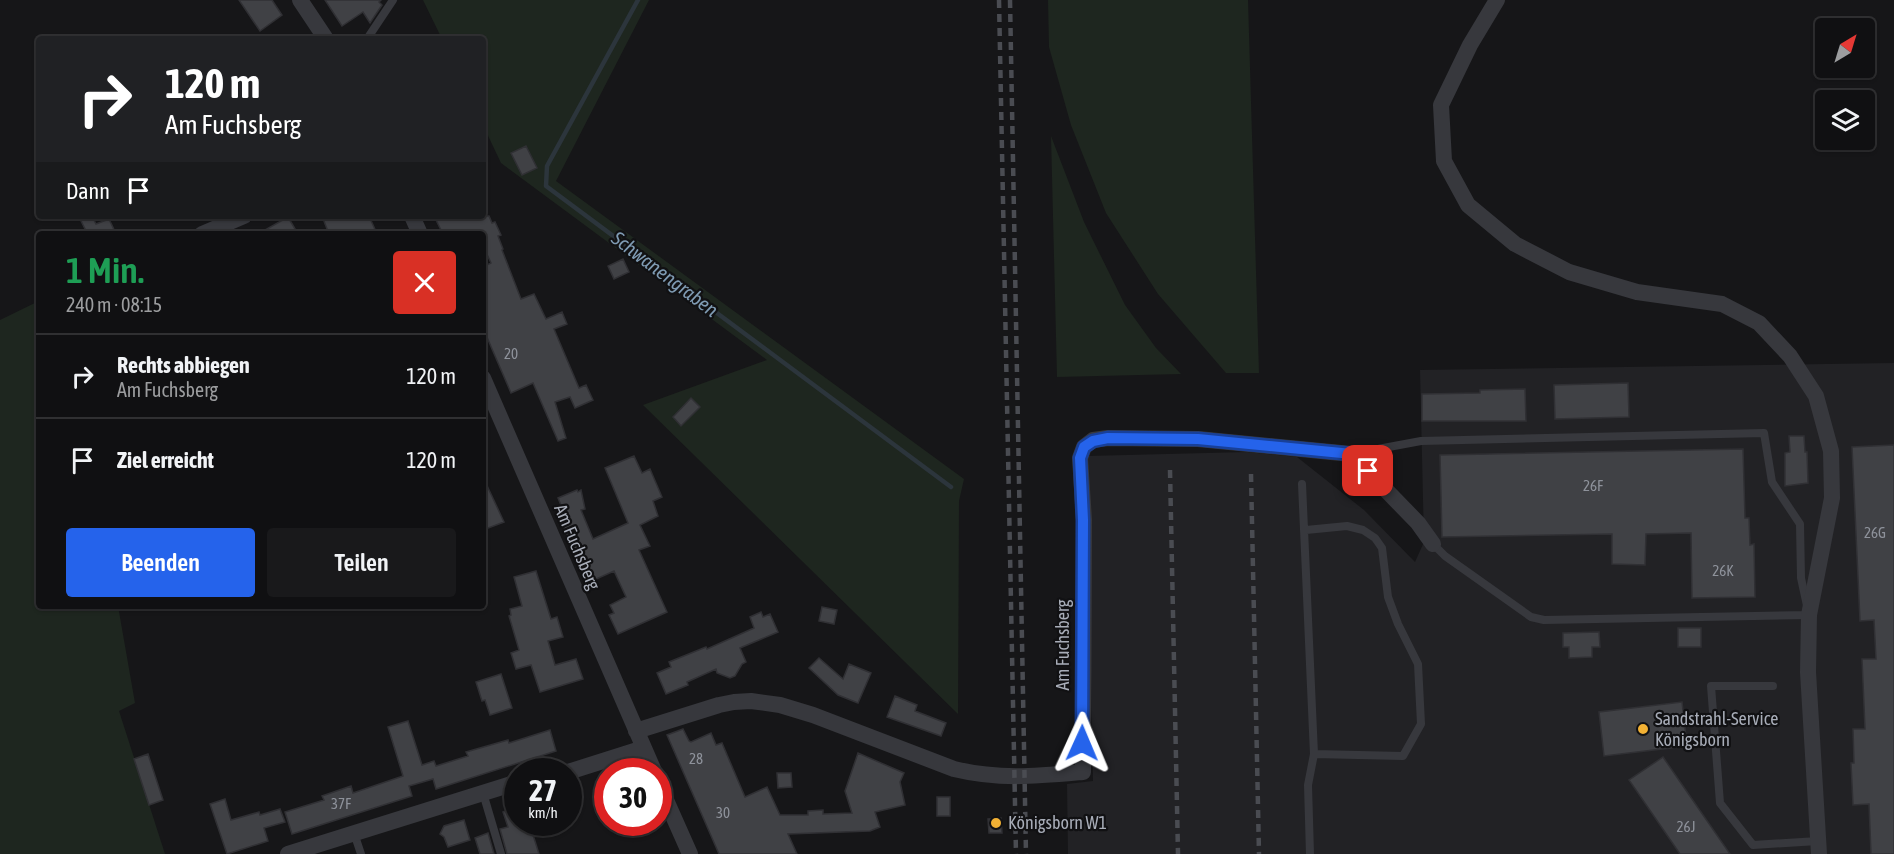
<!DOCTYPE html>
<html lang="de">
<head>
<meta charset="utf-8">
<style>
	body { margin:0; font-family:"Asap Condensed",sans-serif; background:#19191b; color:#f1f3f6; height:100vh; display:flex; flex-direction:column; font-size:22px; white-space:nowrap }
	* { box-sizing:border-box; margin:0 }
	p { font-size:20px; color:#9c9d9f }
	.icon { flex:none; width:33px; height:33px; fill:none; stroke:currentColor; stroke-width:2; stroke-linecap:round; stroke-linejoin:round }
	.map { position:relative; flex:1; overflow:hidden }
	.sheet { position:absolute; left:36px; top:231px; width:450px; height:378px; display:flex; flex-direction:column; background:#101012; border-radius:6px; box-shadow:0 2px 4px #0004,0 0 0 2px #303032 }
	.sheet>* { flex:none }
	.banner { position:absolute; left:36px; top:36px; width:450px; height:183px; border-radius:6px; box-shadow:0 2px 4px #0004,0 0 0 2px #303032; background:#202124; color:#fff; overflow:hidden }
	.needle { width:39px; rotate:38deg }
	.fabs { position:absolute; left:1815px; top:18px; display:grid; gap:12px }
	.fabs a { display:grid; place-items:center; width:60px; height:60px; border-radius:6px; background:#101012; box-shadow:0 2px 4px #0004,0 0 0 2px #303032; font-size:30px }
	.speed { position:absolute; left:504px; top:758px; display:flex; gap:12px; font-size:30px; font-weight:700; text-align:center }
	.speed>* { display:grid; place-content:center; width:78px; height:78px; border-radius:50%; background:#101012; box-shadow:0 2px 4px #0004,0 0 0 2px #303032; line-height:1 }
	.speed small { font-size:15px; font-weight:400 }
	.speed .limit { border:9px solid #d22; background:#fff; color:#111 }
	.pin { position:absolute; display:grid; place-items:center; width:51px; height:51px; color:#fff; margin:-26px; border-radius:12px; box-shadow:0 3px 9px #0006 }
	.me { position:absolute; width:66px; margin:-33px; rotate:1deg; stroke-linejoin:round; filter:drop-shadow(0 0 4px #0008) }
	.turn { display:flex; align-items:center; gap:21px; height:126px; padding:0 30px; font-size:27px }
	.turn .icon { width:78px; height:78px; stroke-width:2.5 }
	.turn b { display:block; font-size:42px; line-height:51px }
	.then { display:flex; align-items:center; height:57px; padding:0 30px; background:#0003; gap:12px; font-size:22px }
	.round { display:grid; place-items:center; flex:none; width:63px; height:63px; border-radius:6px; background:#19191b }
	.head { display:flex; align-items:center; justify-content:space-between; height:102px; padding:0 30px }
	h1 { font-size:36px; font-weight:600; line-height:45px; color:#1e9e55 }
	.primary-button { display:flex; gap:12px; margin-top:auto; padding:12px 30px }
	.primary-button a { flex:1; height:69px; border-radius:6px; background:#2563eb; color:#fff; font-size:24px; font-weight:600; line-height:69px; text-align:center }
	.primary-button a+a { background:#19191b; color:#f1f3f6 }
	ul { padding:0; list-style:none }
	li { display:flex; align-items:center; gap:18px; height:84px; padding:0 30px; border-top:2px solid #303032 }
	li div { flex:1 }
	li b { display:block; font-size:22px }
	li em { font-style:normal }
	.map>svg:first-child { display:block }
	.built { fill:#222225 }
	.green { fill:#1e261f }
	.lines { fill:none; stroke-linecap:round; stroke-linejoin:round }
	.stream { stroke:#2c353c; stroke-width:4.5 }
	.building { fill:#404145; stroke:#303034; stroke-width:1.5 }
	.service { stroke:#37383d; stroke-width:8 }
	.minor { stroke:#37383d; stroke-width:16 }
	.rail { stroke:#4a4c52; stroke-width:4.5; stroke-dasharray:8 6; stroke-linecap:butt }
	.route-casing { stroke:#184099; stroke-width:15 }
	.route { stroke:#2563eb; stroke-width:10 }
	.poi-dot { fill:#f2b134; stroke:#111113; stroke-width:2 }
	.labels { text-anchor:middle; stroke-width:4.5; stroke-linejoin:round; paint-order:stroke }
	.number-label { font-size:15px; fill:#8e929b }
	.street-label { font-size:18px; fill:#a8adb8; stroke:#111113 }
	.poi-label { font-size:18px; fill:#a8adb8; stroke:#111113; text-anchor:start }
	.water-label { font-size:20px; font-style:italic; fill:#7f9bb3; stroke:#111113 }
</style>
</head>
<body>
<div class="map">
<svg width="1894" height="854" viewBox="0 0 1894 854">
	<rect width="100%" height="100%" fill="#161618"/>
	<!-- built -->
	<path class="built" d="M1894 363V854H1068L1067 784 1093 781 1087 456 1247 452 1297 457 1364 510 1415 562 1424 542 1420 370Z"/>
	<!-- green -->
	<path class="green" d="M423 0H649L556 181 964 479 959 501 958 714 643 405 767 360 501 163 483 125V39H442Z
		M1048 0H1248L1259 373H1226L1158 294 1106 213 1071 125 1049 47Z
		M1051 136 1084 222 1125 305 1156 348 1181 374 1057 377Z
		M39 301V606H118L135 703 119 711 165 854H0V320Z"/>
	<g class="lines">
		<!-- stream -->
		<path class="stream" d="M638 0 547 166 546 186 951 487"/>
	</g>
	<!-- building -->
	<path class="building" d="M239 0H272L282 15 260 31Z
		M325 0H381L379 2 382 5 370 23 363 12 342 26Z
		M526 146 537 168 522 175 511 153Z
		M88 216H92L96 224 109 219 116 234H74L85 229 80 219Z
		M322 216H369L377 234H329Z
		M434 216H489L492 223 495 222 501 235 498 236 503 249 502 250 521 299 534 294 546 319 562 312 567 324 554 329 579 388 586 385 593 400 575 408 570 397 555 402 566 438 558 441 533 383 511 393 483 328V267L491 263 483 246V234H478L476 230 467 234H443Z
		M288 217 298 234H258Z
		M623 259 629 272 614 279 608 266Z
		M1628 383 1629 417 1555 419 1554 385Z
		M1525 389 1526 421H1422V394L1480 393V390Z
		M691 398 700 407 681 426 673 417Z
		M1789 436H1804L1805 452H1807L1808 483 1785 486V453L1790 452Z
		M1894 445V854H1871L1869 804 1853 805 1851 763H1854L1853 729H1865L1862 659H1876L1874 620 1860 621 1852 447Z
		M1743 449 1745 518H1749L1750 545 1754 544 1755 597 1692 598 1691 533 1646 534 1645 565 1612 564V534L1442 537 1440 455Z
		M634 456 642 473 650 469 662 497 653 501 658 516 640 525 650 546 639 550 667 612 618 634 609 615 614 613 610 605 626 597 614 571 594 580 581 550 575 552 562 523 566 517 558 498 577 490 578 492 581 490 585 509 581 510 593 539 628 523 605 468Z
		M483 477 504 522 483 530Z
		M536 571 551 619 557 617 563 637 548 641 555 665 576 659 583 679 540 692 531 665 516 669 511 653 519 650 509 616 511 615 510 609 522 606 514 577Z
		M822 607 837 610 834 624 819 621Z
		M761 612 763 617 770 614 778 632 740 648 746 662 742 664 735 676 730 678 717 673 716 669 687 682 688 685 666 694 657 673 671 667 669 662 706 647 707 649 754 628 750 617Z
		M1678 628H1701V647H1678Z
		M1599 632 1600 647H1592V657L1569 658V647H1563V633Z
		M819 658 843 679 849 664 871 673 858 703 838 695 809 668Z
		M501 674 512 708 490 715 485 700 482 701 476 682Z
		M895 696 917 705 915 711 946 723 941 736 887 717Z
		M1682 702 1687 746 1604 756 1599 712Z
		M408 721 422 765 434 761 436 766 468 756 466 752 508 740 509 743 550 730 556 751 436 789 433 779 409 786 412 796 292 834 285 812 324 800 322 796 351 786 353 793 403 776 388 727Z
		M683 729 689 741 691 742 711 733 716 745 722 743 745 797 767 787 780 815H808V811L823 810V814L852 813 845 791 858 753 904 773 900 782 905 805 875 812 880 827 870 831 788 834 797 854H719L667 735Z
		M148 754 163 800 149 805 134 759Z
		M1663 757 1683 786 1730 854H1680L1629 780Z
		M777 773H791L792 787 778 788Z
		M937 797H950V816H937Z
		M225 799 231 820 259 812 260 815 280 809 285 822 264 828 268 841 227 854 210 804Z
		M518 807V822H529L539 854H507L500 829 508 827 503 812Z
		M1001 818 1002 833H989L988 819Z
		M464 820 470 840 448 847 444 837 440 834 444 826Z
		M488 833 494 854H480L475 838Z"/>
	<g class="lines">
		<!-- service -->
		<path class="service" d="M367 39 393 0
			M1351 454 1421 441 1764 433 1772 482 1800 524 1801 578 1809 615 1544 620 1531 617 1445 556 1433 544
			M1302 484 1314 754 1308 785 1310 854
			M1306 530 1347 526 1363 530 1375 538 1382 548 1388 597 1398 624 1418 664 1421 724 1403 756 1314 754
			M1773 686H1711L1720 803 1753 845 1818 841
			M483 793 501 854
			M354 833 361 854"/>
		<!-- minor -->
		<path class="minor" d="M300 0 326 39
			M1497 0 1470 45 1441 105 1444 161 1468 205 1515 244 1569 272 1637 292 1722 304 1759 323 1790 356 1816 396 1831 451 1832 498 1809 615 1808 672 1819 854
			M412 216 420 234
			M202 234 244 216
			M483 378 654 771
			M636 731 719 705 734 702 751 701 780 705 813 715 954 769C999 780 1038 776 1083 772L1084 520 1080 458 1084 447 1093 440 1108 438 1198 439 1351 454 1418 523 1433 544
			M568 772 644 748
			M658 782 690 854
			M288 854 518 782"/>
		<!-- rail -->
		<path class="rail" d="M999 0 1016 854
			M1010 0 1026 854
			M1170 470 1178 854
			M1251 474 1259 854"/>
	</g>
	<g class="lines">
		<defs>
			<path id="route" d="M1082 743 1083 520 1080 458 1084 447 1093 441 1108 438 1198 439 1352 454 1368 471"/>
		</defs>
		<!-- route casing -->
		<use href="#route" class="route-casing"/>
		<!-- route -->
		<use href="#route" class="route"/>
	</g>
	<!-- markers -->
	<g class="poi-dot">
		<circle cx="1643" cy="729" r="6"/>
		<circle cx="996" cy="823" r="6"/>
	</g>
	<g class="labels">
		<!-- number labels -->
		<g class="number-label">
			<text x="511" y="359">20</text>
			<text x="1593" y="491">26F</text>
			<text x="1875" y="538">26G</text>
			<text x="1723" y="576">26K</text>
			<text x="696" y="764">28</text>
			<text x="341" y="809">37F</text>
			<text x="723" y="818">30</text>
			<text x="1686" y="832">26J</text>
		</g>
		<!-- street labels -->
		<g class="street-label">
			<text transform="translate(577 547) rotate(67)" y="6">Am Fuchsberg</text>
			<text transform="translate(1063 645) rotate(-90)" y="6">Am Fuchsberg</text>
		</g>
		<!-- poi labels -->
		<g class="poi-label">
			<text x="1655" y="725">Sandstrahl-Service<tspan x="1655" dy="21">Königsborn</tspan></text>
			<text x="1008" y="829">Königsborn W1</text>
		</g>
		<!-- water labels -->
		<g class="water-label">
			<text transform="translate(665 274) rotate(37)" y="7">Schwanengraben</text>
		</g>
	</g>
</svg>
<div class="fabs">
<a><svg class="needle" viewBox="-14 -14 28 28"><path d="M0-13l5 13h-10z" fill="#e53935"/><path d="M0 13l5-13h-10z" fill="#9c9d9f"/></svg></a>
<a><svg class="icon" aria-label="layers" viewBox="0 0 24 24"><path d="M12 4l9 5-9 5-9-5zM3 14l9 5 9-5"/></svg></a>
</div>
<div class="speed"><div>27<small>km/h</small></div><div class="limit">30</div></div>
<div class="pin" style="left:1368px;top:471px;background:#d93025"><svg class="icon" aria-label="arrive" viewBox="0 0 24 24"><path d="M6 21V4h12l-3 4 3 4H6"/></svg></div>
<svg class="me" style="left:1082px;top:743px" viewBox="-20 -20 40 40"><path d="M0-17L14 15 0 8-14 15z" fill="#2563eb" stroke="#fff" stroke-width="4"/></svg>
<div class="banner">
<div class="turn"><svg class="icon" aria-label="right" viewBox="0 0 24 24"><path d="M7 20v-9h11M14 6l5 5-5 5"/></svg><div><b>120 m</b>Am Fuchsberg</div></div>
<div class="then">Dann<svg class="icon" aria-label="arrive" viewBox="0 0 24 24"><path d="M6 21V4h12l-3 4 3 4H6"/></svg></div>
</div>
<section class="sheet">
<div class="head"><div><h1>1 Min.</h1><p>240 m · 08:15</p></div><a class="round" style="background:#d93025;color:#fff"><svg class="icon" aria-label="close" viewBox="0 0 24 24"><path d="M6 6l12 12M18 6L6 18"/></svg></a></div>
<ul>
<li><svg class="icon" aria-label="right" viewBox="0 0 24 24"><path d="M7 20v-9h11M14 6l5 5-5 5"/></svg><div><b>Rechts abbiegen</b><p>Am Fuchsberg</p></div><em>120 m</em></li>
<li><svg class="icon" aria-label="arrive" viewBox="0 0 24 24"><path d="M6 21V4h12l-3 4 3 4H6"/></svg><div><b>Ziel erreicht</b></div><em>120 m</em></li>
</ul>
<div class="primary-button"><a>Beenden</a><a>Teilen</a></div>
</section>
</div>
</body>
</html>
